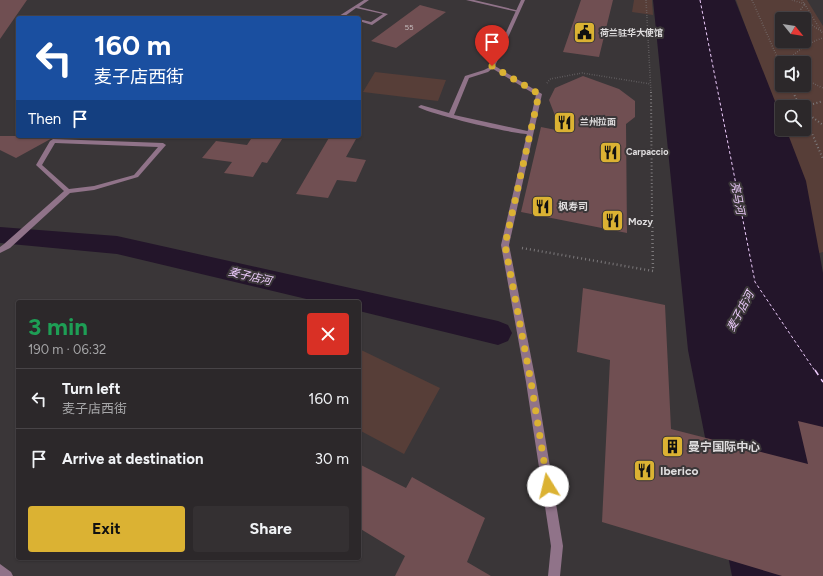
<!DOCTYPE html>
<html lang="en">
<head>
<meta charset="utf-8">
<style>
	body { margin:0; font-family:Figtree,"Noto Sans SC",sans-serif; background:#343032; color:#f1f3f6; height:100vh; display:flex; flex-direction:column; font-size:15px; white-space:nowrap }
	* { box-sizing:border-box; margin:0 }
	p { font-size:13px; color:#a6a6a8 }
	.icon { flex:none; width:22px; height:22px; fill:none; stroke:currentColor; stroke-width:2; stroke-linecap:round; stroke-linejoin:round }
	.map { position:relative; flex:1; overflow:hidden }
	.sheet { position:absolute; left:16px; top:300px; width:345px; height:260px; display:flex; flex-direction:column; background:#2c282a; border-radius:4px; box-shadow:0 1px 3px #0004,0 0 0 1px #484447 }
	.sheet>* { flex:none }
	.banner { position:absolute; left:16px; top:16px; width:345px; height:122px; border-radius:4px; box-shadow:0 1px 3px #0004,0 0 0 1px #484447; background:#1a4fa0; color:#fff; overflow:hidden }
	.needle { width:26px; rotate:120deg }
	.fabs { position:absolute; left:775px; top:12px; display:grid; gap:8px }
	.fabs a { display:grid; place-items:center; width:36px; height:36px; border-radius:4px; background:#2c282a; box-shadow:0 1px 3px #0004,0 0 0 1px #484447; font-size:20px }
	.pin { position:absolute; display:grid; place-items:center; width:34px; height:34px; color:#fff; margin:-41px -17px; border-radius:50% 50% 50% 0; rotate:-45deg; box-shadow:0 0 4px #0007 }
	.pin .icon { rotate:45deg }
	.me { position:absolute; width:44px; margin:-22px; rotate:351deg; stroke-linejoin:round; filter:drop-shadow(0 0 3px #0008) }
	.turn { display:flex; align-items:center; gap:14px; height:84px; padding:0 12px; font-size:18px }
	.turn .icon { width:52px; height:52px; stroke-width:2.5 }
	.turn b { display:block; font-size:28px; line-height:34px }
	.then { display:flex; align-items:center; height:38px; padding:0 12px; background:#0003; gap:8px; font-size:15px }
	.round { display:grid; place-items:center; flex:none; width:42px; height:42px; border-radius:4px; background:#343032 }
	.headline { display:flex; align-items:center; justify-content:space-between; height:68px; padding:0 12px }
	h1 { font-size:24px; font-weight:700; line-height:30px; color:#1e9e55 }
	.action { display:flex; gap:8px; margin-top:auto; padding:8px 12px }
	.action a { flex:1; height:46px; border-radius:4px; background:#dbb233; color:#111; font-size:16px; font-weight:700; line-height:46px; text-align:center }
	.action a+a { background:#343032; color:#f1f3f6 }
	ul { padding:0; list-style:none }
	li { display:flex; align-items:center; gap:12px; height:60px; padding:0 12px; border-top:1px solid #484447 }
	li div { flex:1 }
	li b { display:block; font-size:15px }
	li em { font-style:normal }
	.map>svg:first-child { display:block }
	.green { fill:#573e38; fill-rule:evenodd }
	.water { fill:#23152a }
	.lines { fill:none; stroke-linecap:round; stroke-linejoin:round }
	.canal { fill:#23152a; fill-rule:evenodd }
	.ferry-far1 { stroke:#eeccfd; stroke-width:1; stroke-dasharray:3 2.5; stroke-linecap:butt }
	.ferry { stroke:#eeccfd; stroke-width:1.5; stroke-dasharray:6 5; stroke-linecap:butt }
	.building { fill:#704f52 }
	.path-far2 { stroke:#7c797b; stroke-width:1.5; stroke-dasharray:0.5 2; stroke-linecap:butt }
	.path-far1 { stroke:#7c797b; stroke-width:2; stroke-dasharray:1 2.5; stroke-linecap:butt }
	.path { stroke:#7c797b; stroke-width:2.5; stroke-dasharray:1 3; stroke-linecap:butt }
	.service { fill:#907389; fill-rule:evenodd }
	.minor { fill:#907389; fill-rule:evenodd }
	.tertiary { fill:#907389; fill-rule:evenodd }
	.route { stroke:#dbb233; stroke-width:7; stroke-dasharray:0 12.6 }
	.labels { text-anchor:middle; stroke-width:4; stroke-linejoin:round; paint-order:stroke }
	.number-label { font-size:8px; fill:#c3babb }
	.far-poi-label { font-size:9px; font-weight:bold; fill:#dfddde; stroke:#3a3638; text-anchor:start }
	.poi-label { font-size:10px; font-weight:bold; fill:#dfddde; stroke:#3a3638; text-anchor:start }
	.water-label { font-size:11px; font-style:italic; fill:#eeccfd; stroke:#3a3638 }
	.near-poi-label { font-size:12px; font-weight:bold; fill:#dfddde; stroke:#3a3638; text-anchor:start }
</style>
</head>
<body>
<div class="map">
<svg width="823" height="576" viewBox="0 0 823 576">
	<rect width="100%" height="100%" fill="#3a3638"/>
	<!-- green -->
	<path class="green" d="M634 0H652L653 15 632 12Z
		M736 0H807L823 26V252L812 255 782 129H804V107H782V129ZM782 19H804V41H782ZM782 63H804V85H782Z
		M375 72 446 80 438 101 363 92Z
		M359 349 440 388 404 454 359 430Z"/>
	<!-- water -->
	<path class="water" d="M653 0H735L782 119V129H786L806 181 823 273V576H732L688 350Z"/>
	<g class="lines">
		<!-- canal -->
		<path class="canal" d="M0 227 117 236 498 321 508 325 512 333 508 341 498 345 359 311V302H319L117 254 0 243Z"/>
		<!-- ferry-far1 -->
		<path class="ferry-far1" d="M700 0 755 282 815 371"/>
		<!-- ferry -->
		<path class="ferry" d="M815 370 823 382"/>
	</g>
	<!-- building -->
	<path class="building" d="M0 0H27L0 39Z
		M581 0H613L599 57 563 52Z
		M420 5 446 12 396 48 371 41Z
		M583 76 619 89 635 101V117L626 124 627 233 521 212 541 127 561 131 549 100 555 88Z
		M0 136H56L16 158 0 150Z
		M253 136H284L267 163 262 162 253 177 224 173 232 162 202 158 216 141 247 145Z
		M330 136 356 139 346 157 366 160 356 182 337 180 328 198 296 194Z
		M583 288 665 305 671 429 808 464 798 421 823 427V576H782L602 522 610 360 577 352Z
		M359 464 406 488 412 477 485 518 467 562 491 576H395L405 556 359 528Z"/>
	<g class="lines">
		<!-- path-far2 -->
		<path class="path-far2" d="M646 0 651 93
			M752 0 782 68
			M792 0 805 4 801 9C804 20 811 25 821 31
			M802 0 823 34
			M792 63 790 58C800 49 810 42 823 38
			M804 79 823 88
			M547 83 550 79 582 73 651 84
			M790 85 794 93"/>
		<!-- path-far1 -->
		<path class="path-far1" d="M651 92 652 213
			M793 92 800 107
			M803 107 823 101
			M804 111 823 125
			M804 115 823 159"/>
		<!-- path -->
		<path class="path" d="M522 248 653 271 652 212"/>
		<!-- service -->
		<path class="service" d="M364 0H369L359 7 388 14 372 25 359 21V19L371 22 383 14 356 8 345 16 352 18H344L339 16Z
			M466 0H474L520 11 518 12Z
			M492 66 494 67 488 72 469 78 454 115 532 132V134C519 136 429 114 418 107L421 105 449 113 465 76 484 70Z"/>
		<!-- minor -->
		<path class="minor" d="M521 0H525L495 66 542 94 509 245 536 382 563 546 560 576H548L551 546 526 382 501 245 536 95 490 67Z
			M53 139 163 143 166 145 138 177 94 190 70 193 10 248 0 253V247L4 244 64 191 36 165 50 141ZM55 143 158 147 134 175 94 186 69 189 42 165Z"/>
		<!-- tertiary -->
		<path class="tertiary" d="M0 564 11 572 13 576H0Z"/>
	</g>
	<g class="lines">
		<!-- route -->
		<path class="route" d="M492 66 539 94 505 245 531 382 548 486"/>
	</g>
	<!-- icons -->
	<defs>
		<symbol id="civic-square" viewBox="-11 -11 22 22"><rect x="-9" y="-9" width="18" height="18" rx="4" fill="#dbb233" stroke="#3a3638"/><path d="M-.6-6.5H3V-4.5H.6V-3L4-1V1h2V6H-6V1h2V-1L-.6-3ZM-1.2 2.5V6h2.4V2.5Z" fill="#111"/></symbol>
		<symbol id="restaurant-square" viewBox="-11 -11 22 22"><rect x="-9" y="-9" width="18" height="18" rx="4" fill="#dbb233" stroke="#3a3638"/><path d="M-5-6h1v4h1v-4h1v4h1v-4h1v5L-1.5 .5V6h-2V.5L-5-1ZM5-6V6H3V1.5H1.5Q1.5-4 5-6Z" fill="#111"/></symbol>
		<symbol id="building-square" viewBox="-11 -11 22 22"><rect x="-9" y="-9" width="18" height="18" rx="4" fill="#dbb233" stroke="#3a3638"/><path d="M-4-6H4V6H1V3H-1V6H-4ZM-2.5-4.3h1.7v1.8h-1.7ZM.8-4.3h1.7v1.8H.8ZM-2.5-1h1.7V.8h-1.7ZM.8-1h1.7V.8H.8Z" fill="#111"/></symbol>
	</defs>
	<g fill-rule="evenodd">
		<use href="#civic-square" x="572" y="20" width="25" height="25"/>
		<use href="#restaurant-square" x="552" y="110" width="25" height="25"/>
		<use href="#restaurant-square" x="598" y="140" width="25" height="25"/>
		<use href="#restaurant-square" x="530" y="194" width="25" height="25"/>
		<use href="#restaurant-square" x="600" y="208" width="25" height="25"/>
		<use href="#building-square" x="660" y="434" width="25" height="25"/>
		<use href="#restaurant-square" x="632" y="458" width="25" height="25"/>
	</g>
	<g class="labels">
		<!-- number labels -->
		<g class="number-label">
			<text x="409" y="30">55</text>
		</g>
		<!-- far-poi labels -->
		<g class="far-poi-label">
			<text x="600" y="36">荷兰驻华大使馆</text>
			<text x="580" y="125">兰州拉面</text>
			<text x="626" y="155">Carpaccio</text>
		</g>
		<!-- poi labels -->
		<g class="poi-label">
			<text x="558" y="210">枫寿司</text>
			<text x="628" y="225">Mozy</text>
		</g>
		<!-- water labels -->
		<g class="water-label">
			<text transform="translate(738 198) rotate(79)" y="4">亮马河</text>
			<text transform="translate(250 276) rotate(13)" y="4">麦子店河</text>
			<text transform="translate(740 311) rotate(-62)" y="4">麦子店河</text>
		</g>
		<!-- near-poi labels -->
		<g class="near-poi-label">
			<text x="688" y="451">曼宁国际中心</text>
			<text x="660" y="475">Iberico</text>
		</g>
	</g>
</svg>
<div class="fabs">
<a><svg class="needle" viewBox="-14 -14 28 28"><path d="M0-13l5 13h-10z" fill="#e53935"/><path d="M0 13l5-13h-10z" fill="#a6a6a8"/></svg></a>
<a><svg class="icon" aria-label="sound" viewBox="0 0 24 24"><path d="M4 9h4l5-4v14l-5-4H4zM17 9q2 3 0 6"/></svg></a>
<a><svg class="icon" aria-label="search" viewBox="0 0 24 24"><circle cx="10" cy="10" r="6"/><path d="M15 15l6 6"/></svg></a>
</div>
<div class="pin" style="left:492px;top:66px;background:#d93025"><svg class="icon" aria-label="arrive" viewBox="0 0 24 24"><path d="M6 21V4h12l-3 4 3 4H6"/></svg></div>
<svg class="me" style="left:548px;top:486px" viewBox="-20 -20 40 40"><circle r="19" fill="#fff"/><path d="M0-13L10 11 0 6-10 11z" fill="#dbb233"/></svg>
<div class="banner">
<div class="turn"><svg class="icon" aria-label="left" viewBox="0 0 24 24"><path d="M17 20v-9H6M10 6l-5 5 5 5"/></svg><div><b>160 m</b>麦子店西街</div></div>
<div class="then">Then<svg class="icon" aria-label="arrive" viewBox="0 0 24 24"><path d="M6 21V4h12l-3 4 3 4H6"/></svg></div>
</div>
<section class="sheet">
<div class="headline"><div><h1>3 min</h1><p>190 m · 06:32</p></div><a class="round" style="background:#d93025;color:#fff"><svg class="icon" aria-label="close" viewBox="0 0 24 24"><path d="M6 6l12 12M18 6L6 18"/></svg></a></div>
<ul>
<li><svg class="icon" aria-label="left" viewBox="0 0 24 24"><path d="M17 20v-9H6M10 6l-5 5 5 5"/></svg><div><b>Turn left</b><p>麦子店西街</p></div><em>160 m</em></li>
<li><svg class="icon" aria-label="arrive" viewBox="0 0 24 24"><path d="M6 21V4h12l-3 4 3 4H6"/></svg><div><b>Arrive at destination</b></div><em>30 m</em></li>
</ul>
<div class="action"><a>Exit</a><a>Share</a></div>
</section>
</div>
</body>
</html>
